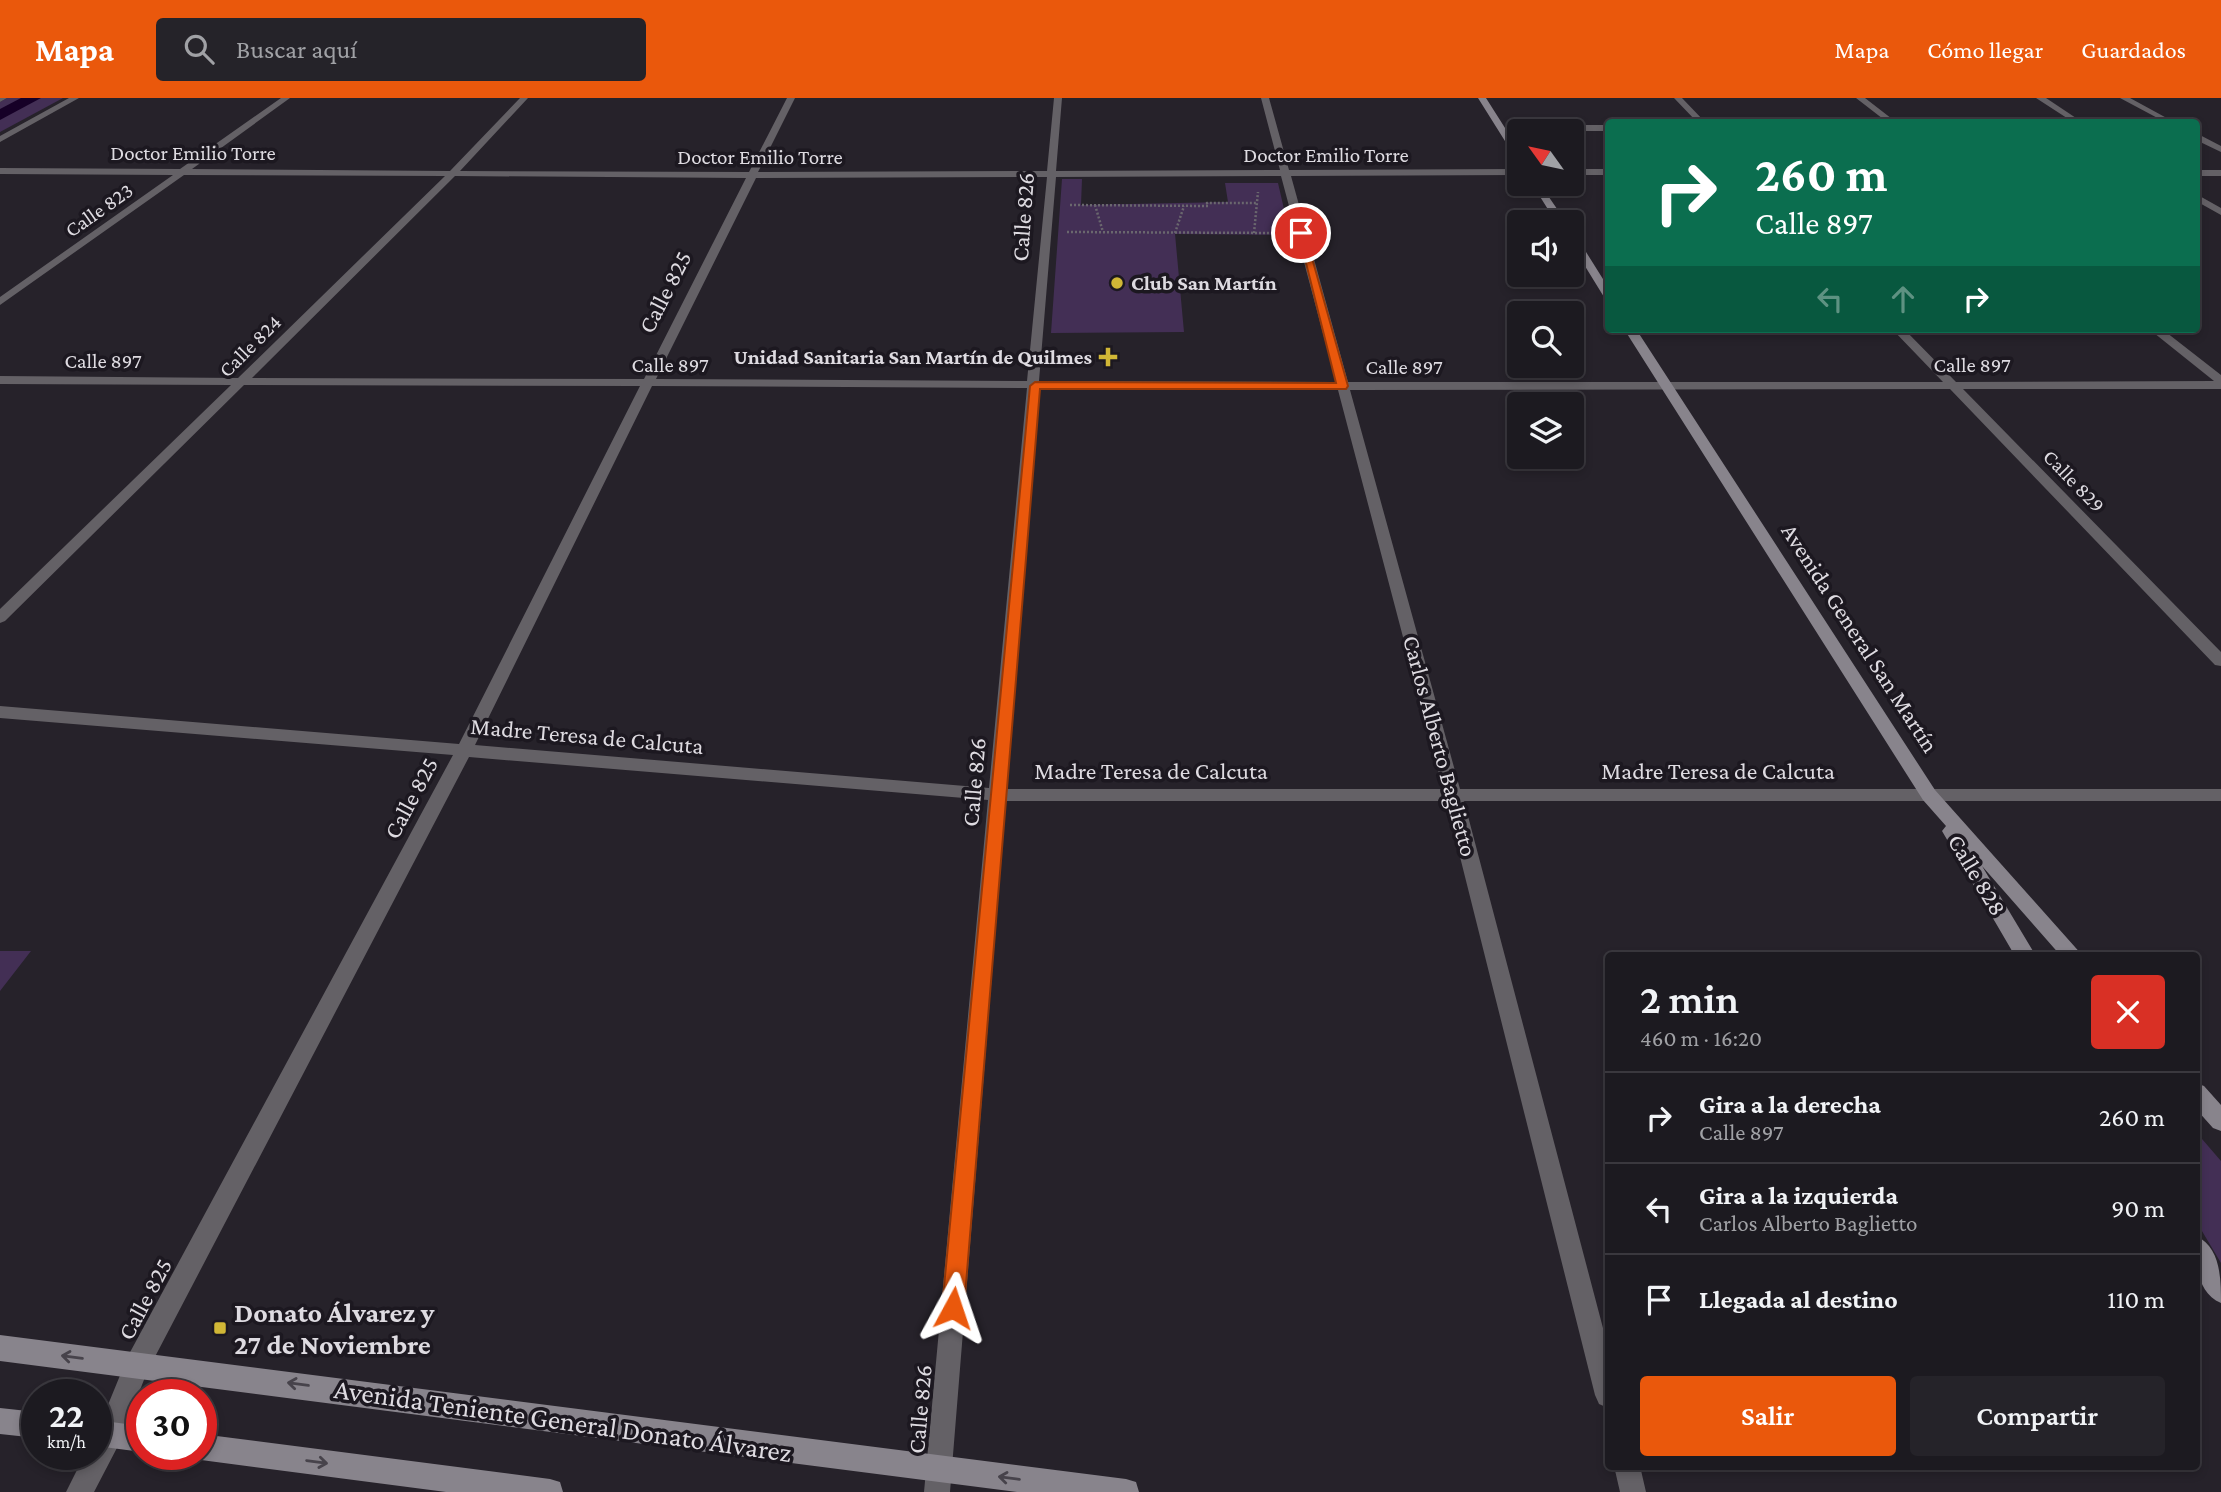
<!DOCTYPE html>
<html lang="es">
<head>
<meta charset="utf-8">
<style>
	body { margin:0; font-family:"Crimson Pro",serif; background:#252329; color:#f1f3f6; height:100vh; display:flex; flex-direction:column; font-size:26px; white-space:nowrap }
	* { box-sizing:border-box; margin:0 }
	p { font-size:23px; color:#a0a1a5 }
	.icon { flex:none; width:38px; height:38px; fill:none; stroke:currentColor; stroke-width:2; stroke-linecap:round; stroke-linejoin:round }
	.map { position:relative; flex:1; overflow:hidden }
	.drawer { position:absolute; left:1605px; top:854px; width:595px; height:518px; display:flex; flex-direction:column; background:#1c1a20; border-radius:7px; box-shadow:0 4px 10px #0003,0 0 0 2px #3a383e }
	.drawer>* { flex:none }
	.banner { position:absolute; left:1605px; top:21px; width:595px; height:214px; border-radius:7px; box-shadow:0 4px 10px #0003,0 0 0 2px #3a383e; background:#0b6e4f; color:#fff; overflow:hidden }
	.needle { width:46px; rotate:303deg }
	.buttons { position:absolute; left:1507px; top:21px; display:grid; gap:14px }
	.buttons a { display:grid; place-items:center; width:77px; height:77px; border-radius:7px; background:#1c1a20; box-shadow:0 4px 10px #0003,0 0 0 2px #3a383e; font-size:35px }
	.speed { position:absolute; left:21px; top:1281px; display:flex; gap:14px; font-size:35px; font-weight:700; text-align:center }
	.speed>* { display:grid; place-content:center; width:91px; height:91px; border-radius:50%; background:#1c1a20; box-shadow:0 4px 10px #0003,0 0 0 2px #3a383e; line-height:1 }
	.speed small { font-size:18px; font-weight:400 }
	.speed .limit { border:10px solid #d22; background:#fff; color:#111 }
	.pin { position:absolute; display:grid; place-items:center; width:60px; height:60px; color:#fff; margin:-30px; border:4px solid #fff; border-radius:50%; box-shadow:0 2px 7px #0007 }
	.me { position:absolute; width:77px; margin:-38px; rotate:5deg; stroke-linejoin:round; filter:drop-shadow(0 0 5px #0008) }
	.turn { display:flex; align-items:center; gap:24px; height:147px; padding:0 35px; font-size:32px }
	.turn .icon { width:91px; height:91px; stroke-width:2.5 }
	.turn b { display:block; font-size:49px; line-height:60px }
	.lanes { display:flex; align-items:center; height:66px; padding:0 35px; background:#0003; justify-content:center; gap:35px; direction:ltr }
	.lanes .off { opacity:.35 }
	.round { display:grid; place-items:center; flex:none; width:74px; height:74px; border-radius:7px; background:#252329 }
	.overview { display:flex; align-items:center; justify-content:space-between; height:119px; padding:0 35px }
	h1 { font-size:42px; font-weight:600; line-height:52px }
	.button { display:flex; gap:14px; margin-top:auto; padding:14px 35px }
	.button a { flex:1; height:80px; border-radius:7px; background:#ea580c; color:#fff; font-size:28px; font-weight:600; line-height:80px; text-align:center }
	.button a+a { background:#252329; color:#f1f3f6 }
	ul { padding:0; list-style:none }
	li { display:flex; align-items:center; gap:21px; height:91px; padding:0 35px; border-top:2px solid #3a383e }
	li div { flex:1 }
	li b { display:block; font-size:26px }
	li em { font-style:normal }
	header { display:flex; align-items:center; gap:42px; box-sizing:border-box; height:98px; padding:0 35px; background:#ea580c; color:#fff }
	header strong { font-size:33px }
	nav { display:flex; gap:38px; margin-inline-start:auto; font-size:24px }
	.search { width:490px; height:63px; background:#252329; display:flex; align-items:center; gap:18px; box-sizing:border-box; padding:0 24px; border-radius:7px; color:#a0a1a5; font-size:26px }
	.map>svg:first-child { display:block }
	.green { fill:#432f55 }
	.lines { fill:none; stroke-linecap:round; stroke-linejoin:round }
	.canal { fill:#160027; fill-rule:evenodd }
	.path { stroke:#6a676e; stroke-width:2.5; stroke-dasharray:2 2; stroke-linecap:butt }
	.service { fill:#646166; fill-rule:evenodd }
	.minor { fill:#646166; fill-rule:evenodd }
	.secondary { fill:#88848c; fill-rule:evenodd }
	.oneway { stroke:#47434b }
	.route { fill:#ea580c; stroke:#983908; stroke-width:2 }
	.poi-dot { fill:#d1b736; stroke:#1c1820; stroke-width:2.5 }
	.labels { text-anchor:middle; stroke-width:7; stroke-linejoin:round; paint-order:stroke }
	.far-street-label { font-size:21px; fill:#dedbe1; stroke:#1c1820 }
	.far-poi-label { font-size:21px; font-weight:bold; fill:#dedbe1; stroke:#1c1820; text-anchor:start }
	.street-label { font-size:24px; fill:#dedbe1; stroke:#1c1820 }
	.near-poi-label { font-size:28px; font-weight:bold; fill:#dedbe1; stroke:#1c1820; text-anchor:start }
	.near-street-label { font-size:28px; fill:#dedbe1; stroke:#1c1820 }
</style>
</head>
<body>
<header>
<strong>Mapa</strong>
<div class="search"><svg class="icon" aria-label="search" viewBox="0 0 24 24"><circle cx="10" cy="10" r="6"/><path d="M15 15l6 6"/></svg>Buscar aquí</div>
<nav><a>Mapa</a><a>Cómo llegar</a><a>Guardados</a></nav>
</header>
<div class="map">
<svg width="2221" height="1394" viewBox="0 0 2221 1394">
	<rect width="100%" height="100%" fill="#26222a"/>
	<!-- green -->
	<path class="green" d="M7 0H63L0 34V4Z
		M1062 81H1082L1081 107 1228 104 1225 85H1278L1290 137 1175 136 1184 234 1051 235Z
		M0 853H31L0 893Z
		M2196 1034 2221 1063V1165L2196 1123Z"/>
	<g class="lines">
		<!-- canal -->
		<path class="canal" d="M21 0H41L0 22V11Z"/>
		<!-- path -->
		<path class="path" d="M1070 107 1208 108 1207 105H1257
			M1095 107 1103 134
			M1067 134 1279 135
			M1175 135 1184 108
			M1254 135 1258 94"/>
		<!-- service -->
		<path class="service" d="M1608 27V33H1559L1555 30 1559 27Z"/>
		<!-- minor -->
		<path class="minor" d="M0 0H7L0 4Z
			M69 0H79L0 44V38Z
			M281 0H290L192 71 450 73 520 0H528L460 73 749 74 787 0H795L758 74 1047 73 1054 0H1062L1056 73 1280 72 1261 0H1269L1289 72 1519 71V77L1291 78 1348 284H1943L1892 231H1904L1956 284 2214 283 2149 231H2162L2221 277V291H1963L2221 554V568L2215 567 1950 291 1350 292 1460 691H2221V703H1464L1608 1249V1310L1599 1306 1595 1297 1446 703H1006L950 1394H924L988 702 469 659 147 1274 119 1346 94 1394H66L85 1356H96V1336L128 1258 453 657 0 620V608L459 646 640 288 244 287 5 523 0 525V511L231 287 0 286V278L238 280 445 78 184 77 0 207V199L173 77 0 76V70L180 71ZM455 78 746 80 644 281 252 280ZM1281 78 1336 284 1039 283 1056 79ZM1047 79 1027 283 656 281 756 80ZM652 288 1027 290 989 690 475 647ZM1039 290 1338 292 1443 691H1007Z
			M1674 0H1682L1705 24H1697Z
			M1856 0H1865L1896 24H1887Z
			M2036 0H2046L2082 24H2073Z
			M2120 0H2130L2174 24H2165Z
			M2196 35 2221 48V54L2196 42Z
			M1572 71H1608V77H1572Z
			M2196 72H2221V78H2196Z
			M2196 96 2221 110V117L2196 103Z
			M1614 1368H1640L1646 1394H1620Z"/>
		<!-- secondary -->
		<path class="secondary" d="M1478 0H1486L1519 52V62L1515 59Z
			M1532 86H1540L1566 124H1556Z
			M1572 137 1576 138 1608 189V200L1604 199 1572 147Z
			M1624 231H1636L1935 692 2083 858H2061L1982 768 2036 858H2015L1942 733 1946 728 1923 702Z
			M2196 985 2204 988 2221 1007V1033L2213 1030 2196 1011Z
			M2196 1138C2221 1149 2221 1182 2221 1205 2195 1194 2196 1162 2196 1138Z
			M0 1237 1126 1381 1136 1384 1139 1394H1017L0 1263Z
			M0 1310 37 1314V1340L0 1336Z
			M96 1322 142 1328V1354L96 1348Z
			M201 1336 550 1381 560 1384 563 1394H446L201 1362 191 1356H201Z"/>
	</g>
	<!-- one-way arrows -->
	<defs><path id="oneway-shaft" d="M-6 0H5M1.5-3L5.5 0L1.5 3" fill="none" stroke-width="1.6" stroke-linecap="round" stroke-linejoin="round" transform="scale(1.75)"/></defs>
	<g class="oneway">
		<use href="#oneway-shaft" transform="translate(72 1259) rotate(-173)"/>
		<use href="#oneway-shaft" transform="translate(298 1286) rotate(-172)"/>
		<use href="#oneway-shaft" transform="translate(317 1364) rotate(8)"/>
		<use href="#oneway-shaft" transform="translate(1009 1380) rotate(-173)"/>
	</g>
	<!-- route -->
	<path class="route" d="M1298 133 1305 135 1348 288 1346 291H1040L964 1210 961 1218 953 1221 945 1218 942 1210 1030 288 1035 284 1336 285Z"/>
	<!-- markers -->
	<g class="poi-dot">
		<circle cx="1117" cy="185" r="7"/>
		<path d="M1104.5 248.5h7v7h7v7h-7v7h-7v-7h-7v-7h7z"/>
		<rect x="213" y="1223" width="14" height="14" rx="3.5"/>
	</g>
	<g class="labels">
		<!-- far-street labels -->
		<g class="far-street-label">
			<text x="193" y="62">Doctor Emilio Torre</text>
			<text x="1326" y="64">Doctor Emilio Torre</text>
			<text x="760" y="66">Doctor Emilio Torre</text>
			<text transform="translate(99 112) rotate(-35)" y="7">Calle 823</text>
			<text transform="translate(250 248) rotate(-45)" y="7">Calle 824</text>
			<text x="103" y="270">Calle 897</text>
			<text x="670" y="274">Calle 897</text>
			<text x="1972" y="274">Calle 897</text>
			<text x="1404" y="276">Calle 897</text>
			<text transform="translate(2074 383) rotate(46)" y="7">Calle 829</text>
		</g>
		<!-- far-poi labels -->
		<g class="far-poi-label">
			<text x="1131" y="192">Club San Martín</text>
			<text x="1092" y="266" text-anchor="end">Unidad Sanitaria San Martín de Quilmes</text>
		</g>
		<!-- street labels -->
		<g class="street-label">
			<text transform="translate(1023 119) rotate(-86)" y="8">Calle 826</text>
			<text transform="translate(665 194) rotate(-63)" y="8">Calle 825</text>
			<text transform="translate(1860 540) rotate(57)" y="8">Avenida General San Martín</text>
			<text transform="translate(587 638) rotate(5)" y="8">Madre Teresa de Calcuta</text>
			<text transform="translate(1440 648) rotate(75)" y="8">Carlos Alberto Baglietto</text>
			<text x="1151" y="681">Madre Teresa de Calcuta</text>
			<text x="1718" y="681">Madre Teresa de Calcuta</text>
			<text transform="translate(974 684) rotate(-85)" y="8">Calle 826</text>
			<text transform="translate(411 700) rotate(-62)" y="8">Calle 825</text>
			<text transform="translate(1977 777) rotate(59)" y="8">Calle 828</text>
			<text transform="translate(145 1201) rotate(-62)" y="8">Calle 825</text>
			<text transform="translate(920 1311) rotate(-85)" y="8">Calle 826</text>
		</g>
		<!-- near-poi labels -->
		<g class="near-poi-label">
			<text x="234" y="1224">Donato Álvarez y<tspan x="234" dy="32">27 de Noviembre</tspan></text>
		</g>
		<!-- near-street labels -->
		<g class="near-street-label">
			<text transform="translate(563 1322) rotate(8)" y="10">Avenida Teniente General Donato Álvarez</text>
		</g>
	</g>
</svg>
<div class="buttons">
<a><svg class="needle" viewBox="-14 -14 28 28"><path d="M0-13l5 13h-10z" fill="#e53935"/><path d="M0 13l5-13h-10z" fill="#a0a1a5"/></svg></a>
<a><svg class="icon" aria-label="sound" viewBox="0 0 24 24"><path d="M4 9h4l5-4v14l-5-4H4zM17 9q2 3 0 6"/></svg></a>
<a><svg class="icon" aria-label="search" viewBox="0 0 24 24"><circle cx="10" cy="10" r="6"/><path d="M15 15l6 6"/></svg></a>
<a><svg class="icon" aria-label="layers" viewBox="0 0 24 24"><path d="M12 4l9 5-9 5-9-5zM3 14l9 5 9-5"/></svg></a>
</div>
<div class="speed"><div>22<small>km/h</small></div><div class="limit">30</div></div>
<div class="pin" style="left:1301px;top:135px;background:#d93025"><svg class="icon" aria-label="arrive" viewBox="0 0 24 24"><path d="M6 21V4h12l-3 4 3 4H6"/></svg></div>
<svg class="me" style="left:953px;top:1210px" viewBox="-20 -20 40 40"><path d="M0-17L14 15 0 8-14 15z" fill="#ea580c" stroke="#fff" stroke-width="4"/></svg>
<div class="banner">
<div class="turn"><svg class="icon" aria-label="right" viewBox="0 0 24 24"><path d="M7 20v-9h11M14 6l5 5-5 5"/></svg><div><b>260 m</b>Calle 897</div></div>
<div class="lanes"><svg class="icon off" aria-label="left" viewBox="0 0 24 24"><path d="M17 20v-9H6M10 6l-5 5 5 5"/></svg><svg class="icon off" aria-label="ahead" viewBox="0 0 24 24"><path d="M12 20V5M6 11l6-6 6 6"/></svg><svg class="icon" aria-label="right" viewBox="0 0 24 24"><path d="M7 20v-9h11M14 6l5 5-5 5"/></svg></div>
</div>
<section class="drawer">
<div class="overview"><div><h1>2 min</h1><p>460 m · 16:20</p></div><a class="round" style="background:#d93025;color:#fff"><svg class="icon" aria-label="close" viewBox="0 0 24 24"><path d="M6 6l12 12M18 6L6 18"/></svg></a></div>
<ul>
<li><svg class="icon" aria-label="right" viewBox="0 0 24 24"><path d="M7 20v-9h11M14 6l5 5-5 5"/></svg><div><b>Gira a la derecha</b><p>Calle 897</p></div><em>260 m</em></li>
<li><svg class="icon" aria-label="left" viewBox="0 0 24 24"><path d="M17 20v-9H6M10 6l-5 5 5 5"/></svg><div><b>Gira a la izquierda</b><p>Carlos Alberto Baglietto</p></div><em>90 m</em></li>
<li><svg class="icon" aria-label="arrive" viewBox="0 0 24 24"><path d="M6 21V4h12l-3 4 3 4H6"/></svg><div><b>Llegada al destino</b></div><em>110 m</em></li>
</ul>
<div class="button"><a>Salir</a><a>Compartir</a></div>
</section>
</div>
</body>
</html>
